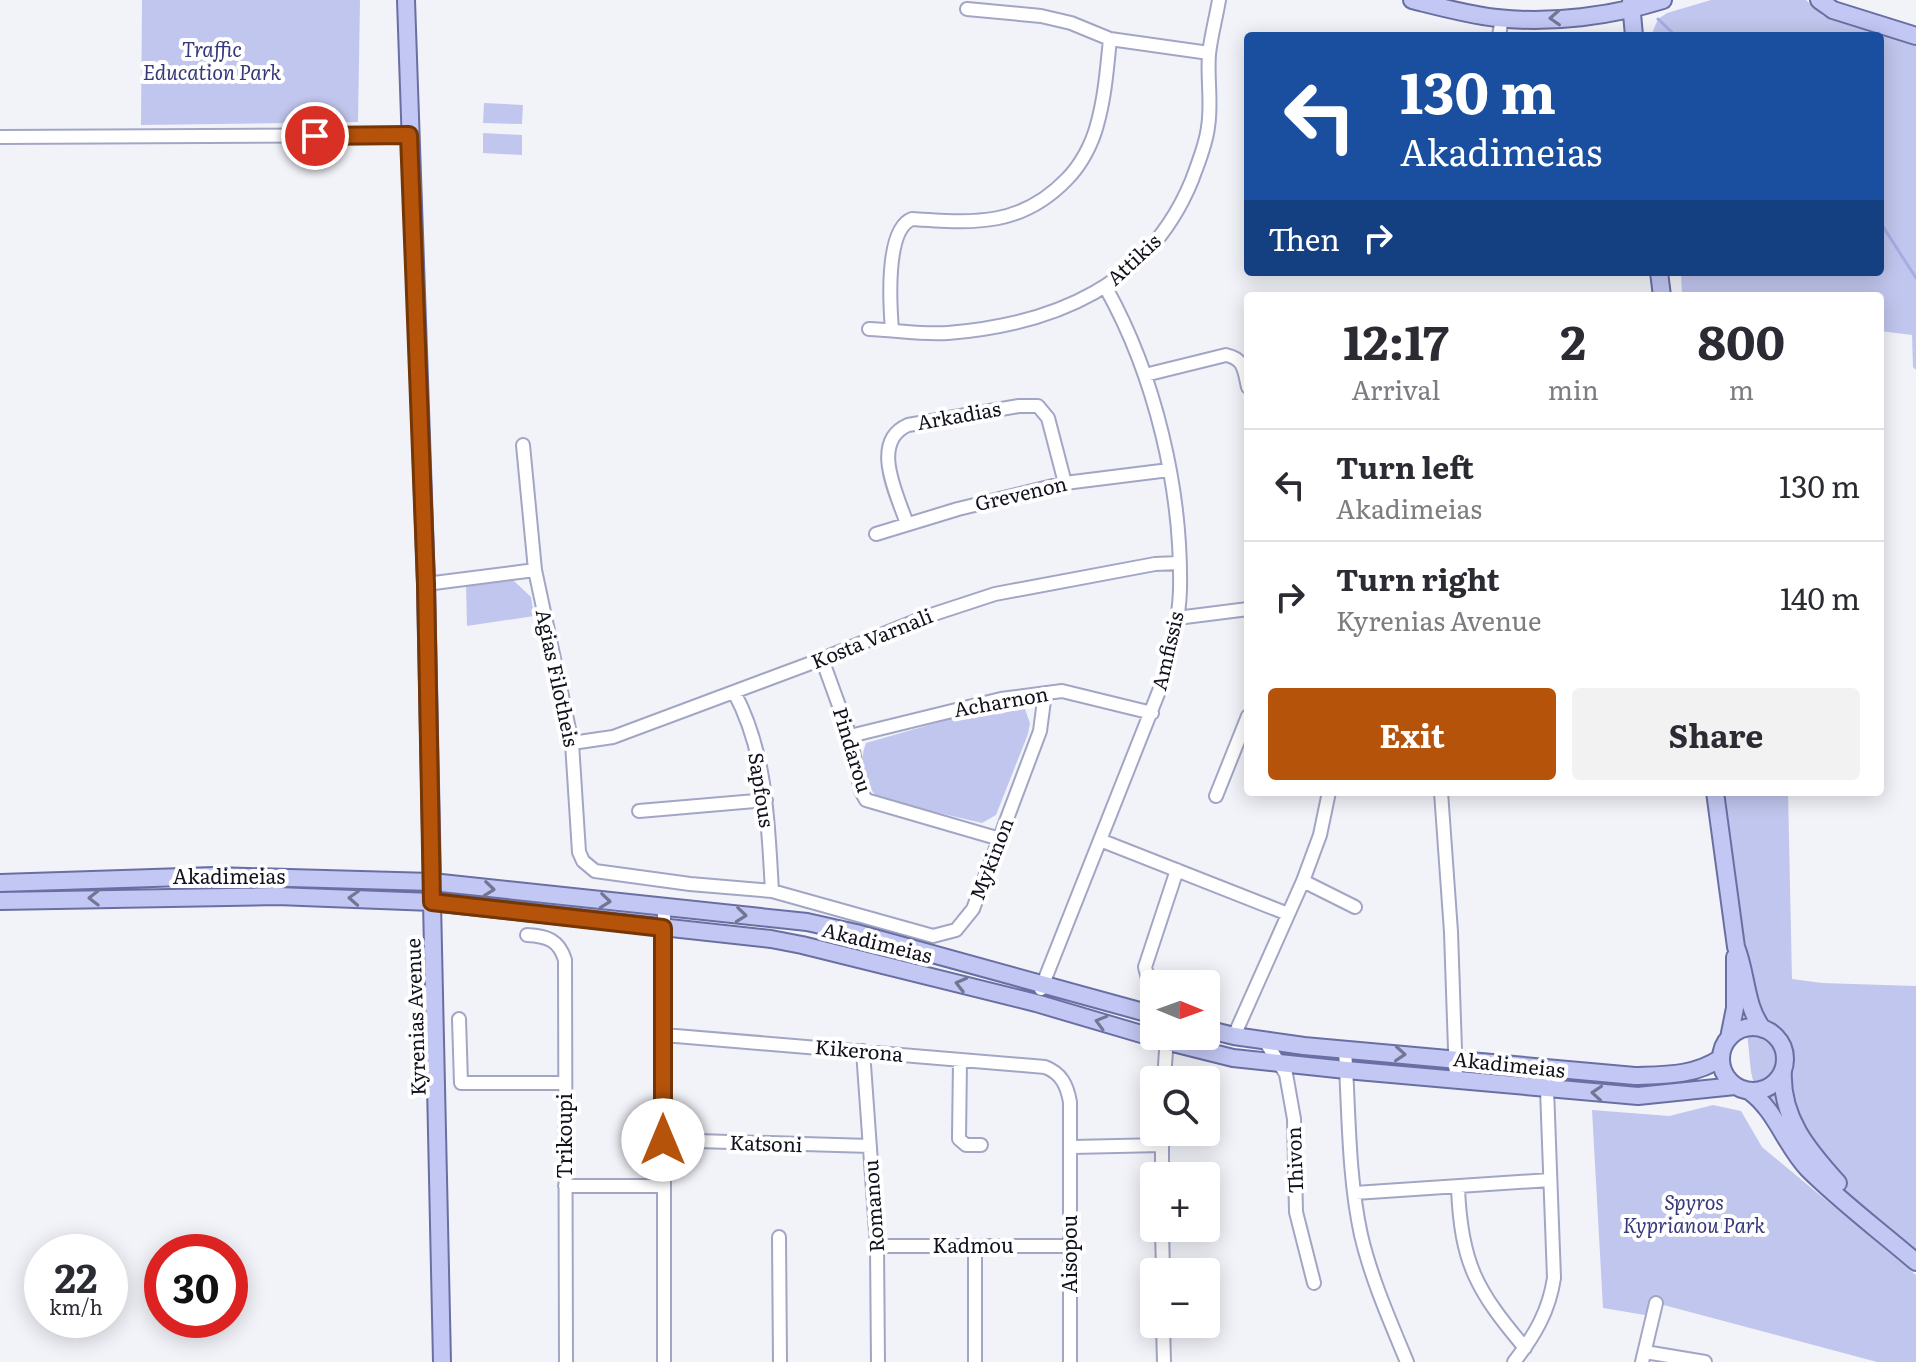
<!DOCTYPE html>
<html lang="en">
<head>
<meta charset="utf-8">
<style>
	body { margin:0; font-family:Literata,serif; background:#f2f2f3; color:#2b2b33; height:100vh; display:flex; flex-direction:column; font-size:30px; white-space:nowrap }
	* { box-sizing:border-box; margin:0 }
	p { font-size:26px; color:#7c7c81 }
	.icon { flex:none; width:44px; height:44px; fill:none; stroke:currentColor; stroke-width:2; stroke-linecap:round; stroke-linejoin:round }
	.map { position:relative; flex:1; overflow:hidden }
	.sheet { position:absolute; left:1244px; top:292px; width:640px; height:504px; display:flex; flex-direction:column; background:#fff; border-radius:8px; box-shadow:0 4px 20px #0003 }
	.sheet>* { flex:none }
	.top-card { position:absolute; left:1244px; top:32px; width:640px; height:244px; border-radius:8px; box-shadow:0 4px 20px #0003; background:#1a4fa0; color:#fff; overflow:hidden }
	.needle { width:52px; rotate:91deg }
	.controls { position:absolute; left:1140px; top:970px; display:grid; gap:16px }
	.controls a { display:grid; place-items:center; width:80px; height:80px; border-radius:8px; background:#fff; box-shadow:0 4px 20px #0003; font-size:40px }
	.speed { position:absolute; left:24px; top:1234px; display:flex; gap:16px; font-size:40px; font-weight:700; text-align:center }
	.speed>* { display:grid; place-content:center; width:104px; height:104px; border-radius:50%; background:#fff; box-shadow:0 4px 20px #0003; line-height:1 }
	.speed small { font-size:20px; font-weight:400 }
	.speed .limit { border:12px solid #d22; background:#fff; color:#111 }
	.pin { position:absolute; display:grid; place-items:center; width:68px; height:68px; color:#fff; margin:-34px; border:4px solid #fff; border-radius:50%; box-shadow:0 2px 8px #0007 }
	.me { position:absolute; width:88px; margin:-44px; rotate:0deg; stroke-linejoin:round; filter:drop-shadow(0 0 6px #0008) }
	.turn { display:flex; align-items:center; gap:28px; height:168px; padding:0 24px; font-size:36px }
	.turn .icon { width:104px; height:104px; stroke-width:2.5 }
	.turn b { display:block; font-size:56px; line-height:68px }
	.then { display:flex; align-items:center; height:76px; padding:0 24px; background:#0003; gap:16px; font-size:30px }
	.eta { display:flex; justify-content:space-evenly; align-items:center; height:136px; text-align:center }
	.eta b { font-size:48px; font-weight:700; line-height:56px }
	.cta { display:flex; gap:16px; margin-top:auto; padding:16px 24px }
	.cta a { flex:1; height:92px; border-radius:8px; background:#b45309; color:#fff; font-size:32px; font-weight:700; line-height:92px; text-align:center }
	.cta a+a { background:#f2f2f3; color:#2b2b33 }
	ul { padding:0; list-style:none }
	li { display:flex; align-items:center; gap:24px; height:112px; padding:0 24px; border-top:2px solid #e1e1e2 }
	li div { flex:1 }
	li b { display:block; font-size:30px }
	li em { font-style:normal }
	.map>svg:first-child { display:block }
	.green { fill:#c1c6ee }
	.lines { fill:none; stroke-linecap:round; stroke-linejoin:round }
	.stream { stroke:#a6ade4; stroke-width:3 }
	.minor-casing { stroke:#a2a6c5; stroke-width:16 }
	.major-casing { stroke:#6a6fa3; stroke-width:20 }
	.minor { stroke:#fff; stroke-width:12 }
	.major { stroke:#c2c7f3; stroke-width:16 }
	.oneway { stroke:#727693 }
	.route-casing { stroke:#753606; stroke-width:20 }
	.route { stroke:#b45309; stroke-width:14 }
	.labels { text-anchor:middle; stroke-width:8; stroke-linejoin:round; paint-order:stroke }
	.park-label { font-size:20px; font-style:italic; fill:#37387a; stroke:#fff }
	.street-label { font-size:20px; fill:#11121d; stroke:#fff }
</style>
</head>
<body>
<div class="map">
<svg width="1916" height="1362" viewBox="0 0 1916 1362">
	<rect width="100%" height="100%" fill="#f2f3f9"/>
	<!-- green -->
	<path class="green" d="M142 0H360L358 122 141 125Z
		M1711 0H1806L1823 16 1916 45V370L1913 367 1912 335 1880 331V296H1682L1681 272H1880V36H1651L1658 19 1667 13Z
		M484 103 523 105 522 124 483 123Z
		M483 133 522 135V155L483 153Z
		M513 580 531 597 534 616 467 626 466 584Z
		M1018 707 1025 709 1030 723 1028 734 996 815 982 823 879 799C864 784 858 763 866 743L950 719Z
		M1723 792H1788L1792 979 1822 983 1916 986V1250L1799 1155 1759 1106 1751 1072Z
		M1713 1105 1741 1111 1762 1147 1916 1275V1362H1877L1656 1303 1645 1315 1603 1308 1592 1110 1669 1116Z"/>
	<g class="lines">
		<!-- stream -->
		<path class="stream" d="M1658 19 1676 36
			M1880 222 1916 278"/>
		<defs>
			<path id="minor" d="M967 9 1041 16 1071 23 1110 39 1209 53
				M1499 36 1502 18
				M0 137 409 135
				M869 329C895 330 923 335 948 333 1056 324 1149 285 1192 180 1198 163 1206 145 1208 127 1212 103 1207 78 1209 54 1211 36 1216 18 1219 0
				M892 330C890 305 885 229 912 219 974 223 1021 227 1067 179 1081 165 1092 144 1097 125 1105 97 1107 68 1110 39
				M1145 375 1226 355C1245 359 1244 371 1248 387
				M523 445 535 570 572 743 579 852 583 861 595 871 690 884 772 891 933 936 956 930 973 909 1040 731 1045 693
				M907 524C898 496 869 442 908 425L1019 406H1038L1048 418 1065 483
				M876 534 958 509 1065 483 1169 470
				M426 584 535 570
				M1177 618 1248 609
				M822 659 850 736 861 791 866 800 1000 839
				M734 692C767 753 768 824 772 891
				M850 736 1001 699 1062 691 1152 713
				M572 743 613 737 822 659 928 616 995 594 1155 564 1179 563
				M1441 792 1451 932 1456 1079
				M1216 796 1248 716
				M639 811 766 800
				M1100 840 1288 914
				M1303 881 1355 907
				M664 907V1362
				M527 935C547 936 559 940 565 960L566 1362
				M1154 987 1149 983 1145 967 1177 870
				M1041 989 1163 681C1171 652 1179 621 1180 590 1182 489 1155 376 1106 288
				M459 1019 461 1083H565
				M664 1035 1045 1067C1061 1073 1067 1085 1070 1102V1362
				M1234 1036 1303 881 1320 835 1329 792
				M1265 1041 1286 1074 1294 1119 1296 1212 1314 1283
				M1345 1050C1349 1111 1348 1175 1361 1235 1371 1278 1390 1321 1407 1362
				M863 1051 877 1246 878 1362
				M960 1061 959 1139 966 1145H981
				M1164 1080 1167 1036
				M663 1140 870 1146
				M1072 1147 1162 1145
				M1162 1176V1132
				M565 1186H663
				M1458 1188C1461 1264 1477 1291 1525 1348
				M1355 1193 1550 1180
				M1162 1228 1163 1272
				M779 1237 780 1362
				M877 1246H1069
				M1163 1324 1164 1362
				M1645 1352 1705 1362
				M975 1362V1246
				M1514 1362C1535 1335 1549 1311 1554 1278L1547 1089
				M1642 1362 1656 1303"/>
			<path id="major" d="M406 0 426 584 432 882
				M1412 0C1440 7 1469 15 1497 18 1551 24 1612 16 1663 0
				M1819 0 1833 10 1916 36
				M1631 2 1634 36
				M1659 272 1662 296
				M1715 792 1736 947C1747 974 1745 1007 1763 1029
				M0 883 214 876 432 882 807 922 856 933 1154 1015
				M0 901 277 896 432 902 771 939 802 945 1036 1003 1165 1041 1233 1058 1346 1070 1638 1096 1735 1086
				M432 902 442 1362
				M1721 1059a32 32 0 1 1 64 0a32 32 0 1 1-64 0Z
				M1206 1029 1234 1036 1304 1046 1635 1076C1666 1075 1694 1076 1721 1058
				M1729 1038 1735 1008V957
				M1783 1070C1780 1117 1808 1150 1838 1183
				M1749 1091C1776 1110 1785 1145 1808 1169 1841 1202 1880 1231 1916 1262"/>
		</defs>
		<!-- minor casing -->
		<use href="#minor" class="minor-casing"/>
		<!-- major casing -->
		<use href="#major" class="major-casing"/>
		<!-- minor -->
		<use href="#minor" class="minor"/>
		<!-- major -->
		<use href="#major" class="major"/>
	</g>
	<!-- one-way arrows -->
	<defs><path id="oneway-chevron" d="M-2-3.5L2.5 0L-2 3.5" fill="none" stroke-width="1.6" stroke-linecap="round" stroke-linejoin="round" transform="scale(2)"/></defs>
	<g class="oneway">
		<use href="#oneway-chevron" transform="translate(1555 18) rotate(177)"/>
		<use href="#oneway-chevron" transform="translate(489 889) rotate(6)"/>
		<use href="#oneway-chevron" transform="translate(94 898) rotate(179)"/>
		<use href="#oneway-chevron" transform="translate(354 898) rotate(-177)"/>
		<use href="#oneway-chevron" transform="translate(605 901) rotate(6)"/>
		<use href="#oneway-chevron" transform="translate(741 915) rotate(6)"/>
		<use href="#oneway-chevron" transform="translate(961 984) rotate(-166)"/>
		<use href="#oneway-chevron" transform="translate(1101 1022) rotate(-164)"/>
		<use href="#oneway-chevron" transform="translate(1400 1054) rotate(4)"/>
		<use href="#oneway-chevron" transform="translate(1597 1093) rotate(-176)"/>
	</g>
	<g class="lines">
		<defs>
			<path id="route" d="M315 136 409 135 426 584 432 902 663 928V1140"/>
		</defs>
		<!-- route casing -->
		<use href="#route" class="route-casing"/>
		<!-- route -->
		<use href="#route" class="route"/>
	</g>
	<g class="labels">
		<!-- park labels -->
		<g class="park-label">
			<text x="212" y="57">Traffic<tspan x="212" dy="23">Education Park</tspan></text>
			<text x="1694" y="1210">Spyros<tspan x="1694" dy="23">Kyprianou Park</tspan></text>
		</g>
		<!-- street labels -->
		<g class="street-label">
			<text transform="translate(1134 260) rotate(-43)" y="7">Attikis</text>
			<text transform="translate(959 416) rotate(-10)" y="7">Arkadias</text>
			<text transform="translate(1021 494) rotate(-13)" y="7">Grevenon</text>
			<text transform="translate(872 639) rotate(-22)" y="7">Kosta Varnali</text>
			<text transform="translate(1168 651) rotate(-77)" y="7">Amfissis</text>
			<text transform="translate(557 678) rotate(78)" y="7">Agias Filotheis</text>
			<text transform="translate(1001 702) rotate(-10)" y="7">Acharnon</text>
			<text transform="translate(852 750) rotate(73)" y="7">Pindarou</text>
			<text transform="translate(761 790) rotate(81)" y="7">Sapfous</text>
			<text transform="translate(992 859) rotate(-69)" y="7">Mykinon</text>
			<text x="229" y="884">Akadimeias</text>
			<text transform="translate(877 943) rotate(14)" y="7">Akadimeias</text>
			<text transform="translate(416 1017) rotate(-92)" y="7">Kyrenias Avenue</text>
			<text transform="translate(859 1051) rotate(5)" y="7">Kikerona</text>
			<text transform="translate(1509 1065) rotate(6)" y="7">Akadimeias</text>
			<text transform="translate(565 1136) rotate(-90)" y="7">Trikoupi</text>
			<text transform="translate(766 1144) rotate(2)" y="7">Katsoni</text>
			<text transform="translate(1295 1160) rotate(-92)" y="7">Thivon</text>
			<text transform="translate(874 1206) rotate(-94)" y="7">Romanou</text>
			<text x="973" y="1253">Kadmou</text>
			<text transform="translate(1070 1254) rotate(-90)" y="7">Aisopou</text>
		</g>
	</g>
</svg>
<div class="controls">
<a><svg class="needle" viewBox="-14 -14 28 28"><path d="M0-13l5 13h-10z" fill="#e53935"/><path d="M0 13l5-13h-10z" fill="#7c7c81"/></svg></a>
<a><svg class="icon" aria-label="search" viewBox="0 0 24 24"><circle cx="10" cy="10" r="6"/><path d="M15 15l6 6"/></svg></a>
<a>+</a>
<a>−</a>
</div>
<div class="speed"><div>22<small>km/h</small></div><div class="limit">30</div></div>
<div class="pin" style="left:315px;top:136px;background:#d93025"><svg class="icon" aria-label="arrive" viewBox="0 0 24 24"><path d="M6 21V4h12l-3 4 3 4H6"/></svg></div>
<svg class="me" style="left:663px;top:1140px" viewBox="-20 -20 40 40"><circle r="19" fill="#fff"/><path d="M0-13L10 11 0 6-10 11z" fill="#b45309"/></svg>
<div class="top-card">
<div class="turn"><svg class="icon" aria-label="left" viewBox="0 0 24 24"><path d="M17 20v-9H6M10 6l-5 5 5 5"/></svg><div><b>130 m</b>Akadimeias</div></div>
<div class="then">Then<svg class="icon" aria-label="right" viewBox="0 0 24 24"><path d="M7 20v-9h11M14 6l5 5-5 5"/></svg></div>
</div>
<section class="sheet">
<div class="eta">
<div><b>12:17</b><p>Arrival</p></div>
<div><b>2</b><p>min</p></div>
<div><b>800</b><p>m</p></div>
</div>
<ul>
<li><svg class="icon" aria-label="left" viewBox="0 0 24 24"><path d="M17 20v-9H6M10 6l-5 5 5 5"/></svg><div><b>Turn left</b><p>Akadimeias</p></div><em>130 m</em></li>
<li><svg class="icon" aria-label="right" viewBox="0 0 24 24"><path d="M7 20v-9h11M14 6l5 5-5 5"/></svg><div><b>Turn right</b><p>Kyrenias Avenue</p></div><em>140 m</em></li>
</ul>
<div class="cta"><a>Exit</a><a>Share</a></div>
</section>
</div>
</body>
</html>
